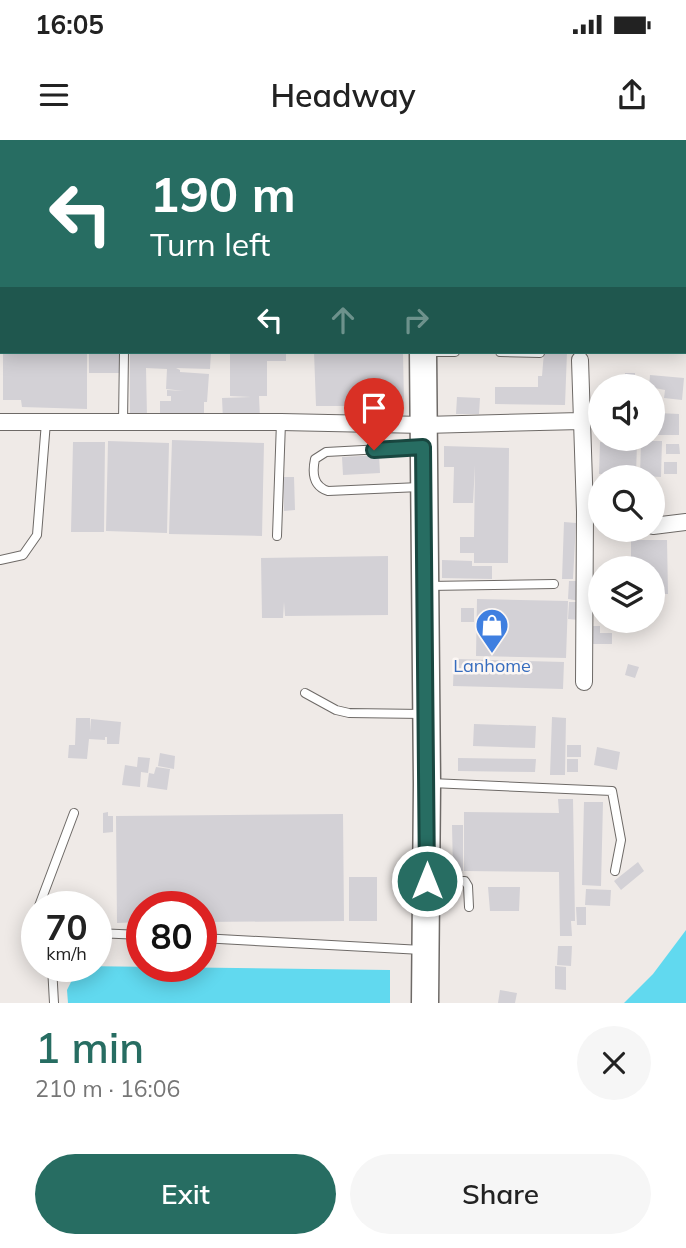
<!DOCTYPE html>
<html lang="en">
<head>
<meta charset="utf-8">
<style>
	body { margin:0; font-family:Mulish,sans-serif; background:#f6f6f6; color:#222; height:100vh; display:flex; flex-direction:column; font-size:26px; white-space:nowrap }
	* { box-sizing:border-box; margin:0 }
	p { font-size:23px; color:#767676 }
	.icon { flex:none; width:38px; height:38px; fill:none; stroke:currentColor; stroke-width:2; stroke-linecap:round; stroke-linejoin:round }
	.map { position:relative; height:863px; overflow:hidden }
	.sheet { display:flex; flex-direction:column; background:#fff; flex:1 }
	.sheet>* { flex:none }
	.top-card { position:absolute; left:0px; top:0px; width:686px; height:214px; box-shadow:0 4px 18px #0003; background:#276d62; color:#fff; overflow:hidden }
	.tools { position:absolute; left:588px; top:234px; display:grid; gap:14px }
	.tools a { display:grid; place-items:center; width:77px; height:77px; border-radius:50%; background:#fff; box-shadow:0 4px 18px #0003; font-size:35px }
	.speed { position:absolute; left:21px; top:751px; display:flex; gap:14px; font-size:35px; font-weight:700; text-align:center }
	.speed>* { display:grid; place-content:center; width:91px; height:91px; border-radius:50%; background:#fff; box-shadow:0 4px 18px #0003; line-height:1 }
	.speed small { font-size:18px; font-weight:400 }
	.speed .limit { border:10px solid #d22; background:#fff; color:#111 }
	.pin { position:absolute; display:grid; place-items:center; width:60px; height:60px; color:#fff; margin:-72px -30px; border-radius:50% 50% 50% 0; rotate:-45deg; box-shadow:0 0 7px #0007 }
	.pin .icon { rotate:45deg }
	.me { position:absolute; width:77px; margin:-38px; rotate:0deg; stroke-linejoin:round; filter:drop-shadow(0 0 5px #0008) }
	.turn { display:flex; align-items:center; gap:24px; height:147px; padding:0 35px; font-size:32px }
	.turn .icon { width:91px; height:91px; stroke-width:2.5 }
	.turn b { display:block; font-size:49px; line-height:60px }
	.lanes { display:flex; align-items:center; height:66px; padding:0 35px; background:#0003; justify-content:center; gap:35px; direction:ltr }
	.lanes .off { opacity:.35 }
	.round { display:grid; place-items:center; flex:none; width:74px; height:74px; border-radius:37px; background:#f6f6f6 }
	.summary { display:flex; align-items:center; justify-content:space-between; height:119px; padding:0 35px }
	h1 { font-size:42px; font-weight:600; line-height:52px; color:#276d62 }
	.cta { display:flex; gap:14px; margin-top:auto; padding:14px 35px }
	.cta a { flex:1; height:80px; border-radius:42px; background:#276d62; color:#fff; font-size:28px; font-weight:600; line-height:80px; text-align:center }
	.cta a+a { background:#f6f6f6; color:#222 }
	.status { display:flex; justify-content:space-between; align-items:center; height:49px; padding:0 35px; background:#fff; direction:ltr }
	.status svg { height:19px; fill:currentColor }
	header { display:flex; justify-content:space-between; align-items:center; height:91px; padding:0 35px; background:#fff; font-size:32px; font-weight:600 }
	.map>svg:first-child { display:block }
	.water { fill:#61d9ef }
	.building { fill:#d3d1d6 }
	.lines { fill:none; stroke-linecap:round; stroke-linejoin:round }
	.service-casing { stroke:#6e6a67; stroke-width:10 }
	.minor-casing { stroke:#6e6a67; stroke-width:18 }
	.trunk-casing { stroke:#6e6a67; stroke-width:29 }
	.service { stroke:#fff; stroke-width:8 }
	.minor { stroke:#fff; stroke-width:16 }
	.trunk { stroke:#fff; stroke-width:26 }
	.route-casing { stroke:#194740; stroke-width:18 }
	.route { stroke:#276d62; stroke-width:12 }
	.labels { text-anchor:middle; stroke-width:5; stroke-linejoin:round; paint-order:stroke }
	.shop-label { font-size:18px; fill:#366cbe; stroke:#fcf7f4 }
</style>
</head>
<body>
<div class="status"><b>16:05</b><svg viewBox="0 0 49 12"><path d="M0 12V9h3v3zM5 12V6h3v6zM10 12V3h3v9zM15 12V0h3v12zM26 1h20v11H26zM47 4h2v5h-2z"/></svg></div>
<header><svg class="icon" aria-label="menu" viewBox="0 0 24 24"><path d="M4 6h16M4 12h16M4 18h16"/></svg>Headway<svg class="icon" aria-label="share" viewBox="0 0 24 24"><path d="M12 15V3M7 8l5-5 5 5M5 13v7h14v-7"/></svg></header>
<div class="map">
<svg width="686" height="863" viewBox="0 0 686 863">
	<rect width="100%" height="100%" fill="#efeae7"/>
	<!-- water -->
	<path class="water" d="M686 790V863H624L653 834Z
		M79 826 390 830V863H68L67 850Z"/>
	<!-- building -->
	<path class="building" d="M3 212H87V269L22 267 21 260H3Z
		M89 212H121L120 233H89Z
		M130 212H211L210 229 176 228 180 230V232L209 234 207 262H204V279H160V261H171V256H167V250L184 251 166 249 167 229 146 228 147 277H130Z
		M230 212H286V221H267V256H259L260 279 223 280 222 258 251 257 230 256Z
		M314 212H403L404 266H316Z
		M544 212H567L565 265 495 264V247H538V236H542Z
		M625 233H635L634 247H624Z
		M650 235 684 238 682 260 664 258 665 250 649 247Z
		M457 257 480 258 479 274H456Z
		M658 273 679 274V295H658Z
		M172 300 264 303 262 396 169 394Z
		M108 301 169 303 167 393 106 391Z
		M641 301H662L661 337 640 336Z
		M73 302H105L104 392H71Z
		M600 302 637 303 636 335 599 334Z
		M666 304H679L680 314H666Z
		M444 306 509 308 508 423H474V413H460V397H474L475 325 473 363H453L454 327H444Z
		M379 315 380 333 343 335 342 317Z
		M664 322H677V334H664Z
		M283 337H294L295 370 284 371Z
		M564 382 576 383 573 439H562Z
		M631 400H667L668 454H653V429H631Z
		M388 416V475L285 476 284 462 283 478H262L261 418Z
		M442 420 472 421V426H492V439L442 438Z
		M569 441H581L580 461 568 459Z
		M477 459 568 461 566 518 476 516Z
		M569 462H580L579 480 568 479Z
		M461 468H474V482H461Z
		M590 486H600V493H612V504H591Z
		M454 519 564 522 563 549 453 546Z
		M628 524 639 527 635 538 625 535Z
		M552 577 566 578 565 635H550Z
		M76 578H90V592L91 579 121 582 119 604H107V597H105V600L89 599 87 619 68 618 69 605H75Z
		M474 584 536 586 535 608 473 606Z
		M567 605H581V617H567Z
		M597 607 620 612 617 630 594 625Z
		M160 613 175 616 174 629 158 626Z
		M138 617 150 618 148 633 141 632 140 647 122 645 125 625 137 627Z
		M458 618 536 619 535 632 458 631Z
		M567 619H578V632H567Z
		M156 627 170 629 167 650 147 647 149 633 154 634Z
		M558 659H573L575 781H571L572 796H560L559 732 464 731V672L559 673Z
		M584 662H603L601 746 582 745Z
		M108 672V676H113V692L103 693V673Z
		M343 674 344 781 201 782V766H142V782L117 783 116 676Z
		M452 685H463V731H453Z
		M638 722 644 731 621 750 614 741Z
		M349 737H377V781H349Z
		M488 747H520L519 771H490Z
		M586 749 611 750 610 766 585 765Z
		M576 767H586V785H577Z
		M558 806H572L571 826 557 825Z
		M555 826 566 827V850L555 849Z
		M500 850 517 853 515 863H498Z"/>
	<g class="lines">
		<defs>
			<path id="service" d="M0 24H2
				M0 87 2 86
				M426 212H455
				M500 212 540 213
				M123 281 124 212
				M420 307 326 312 315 319C312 333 313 346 328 351L420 347
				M277 396 281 282
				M0 420 23 415 37 395 46 282
				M428 446 554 444
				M305 553 336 570 349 573 423 574
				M431 643 612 651 621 700 615 731
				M432 741H465L468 746 469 767
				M39 766 74 673
				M37 773V783
				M96 793 142 795
				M201 798 422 810
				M52 826 54 863"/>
			<path id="minor" d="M580 220 585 372 584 542
				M0 282H281L424 285 581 281
				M653 386 686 382"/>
			<path id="trunk" d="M427 2V0
				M423 212 427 644 425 863"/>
		</defs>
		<!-- service casing -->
		<use href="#service" class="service-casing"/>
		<!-- minor casing -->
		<use href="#minor" class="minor-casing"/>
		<!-- trunk casing -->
		<use href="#trunk" class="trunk-casing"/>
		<!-- service -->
		<use href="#service" class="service"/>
		<!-- minor -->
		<use href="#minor" class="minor"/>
		<!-- trunk -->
		<use href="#trunk" class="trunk"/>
	</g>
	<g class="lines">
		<defs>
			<path id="route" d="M374 310 423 307 427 741"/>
		</defs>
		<!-- route casing -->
		<use href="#route" class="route-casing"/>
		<!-- route -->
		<use href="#route" class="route"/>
	</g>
	<!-- icons -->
	<defs>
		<symbol id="shop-pin" viewBox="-11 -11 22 30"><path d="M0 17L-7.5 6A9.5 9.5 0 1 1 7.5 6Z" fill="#3f7fe0" stroke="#fcf7f4"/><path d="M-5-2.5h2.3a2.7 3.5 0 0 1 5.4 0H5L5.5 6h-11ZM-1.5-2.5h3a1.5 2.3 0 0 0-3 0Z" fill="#fff"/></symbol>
	</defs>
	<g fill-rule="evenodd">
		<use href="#shop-pin" x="473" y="466" width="38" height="52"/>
	</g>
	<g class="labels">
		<!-- shop labels -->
		<g class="shop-label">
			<text x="492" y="532">Lanhome</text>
		</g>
	</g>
</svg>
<div class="tools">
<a><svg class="icon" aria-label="sound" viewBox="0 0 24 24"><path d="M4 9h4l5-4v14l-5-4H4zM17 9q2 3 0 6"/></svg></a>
<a><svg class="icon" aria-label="search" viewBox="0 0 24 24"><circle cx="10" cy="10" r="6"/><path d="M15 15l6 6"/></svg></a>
<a><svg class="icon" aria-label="layers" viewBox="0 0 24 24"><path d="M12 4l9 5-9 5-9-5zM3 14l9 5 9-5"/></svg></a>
</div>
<div class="speed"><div>70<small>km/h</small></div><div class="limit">80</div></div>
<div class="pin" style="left:374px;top:310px;background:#d93025"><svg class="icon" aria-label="arrive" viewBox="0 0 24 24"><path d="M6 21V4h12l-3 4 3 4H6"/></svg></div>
<svg class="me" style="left:427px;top:741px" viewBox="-20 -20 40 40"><circle r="17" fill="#276d62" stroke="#fff" stroke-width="3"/><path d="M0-11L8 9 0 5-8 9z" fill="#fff"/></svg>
<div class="top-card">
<div class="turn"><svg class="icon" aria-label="left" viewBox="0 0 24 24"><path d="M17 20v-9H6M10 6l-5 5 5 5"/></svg><div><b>190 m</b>Turn left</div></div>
<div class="lanes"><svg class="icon" aria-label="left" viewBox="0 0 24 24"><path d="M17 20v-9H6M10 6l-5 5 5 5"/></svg><svg class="icon off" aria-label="ahead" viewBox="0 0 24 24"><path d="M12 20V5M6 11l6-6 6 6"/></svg><svg class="icon off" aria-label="right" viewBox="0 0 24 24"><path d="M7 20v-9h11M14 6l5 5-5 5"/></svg></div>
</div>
</div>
<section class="sheet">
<div class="summary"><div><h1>1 min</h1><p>210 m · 16:06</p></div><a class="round"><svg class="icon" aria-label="close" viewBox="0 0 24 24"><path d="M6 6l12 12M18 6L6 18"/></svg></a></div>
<div class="cta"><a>Exit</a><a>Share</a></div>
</section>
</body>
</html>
